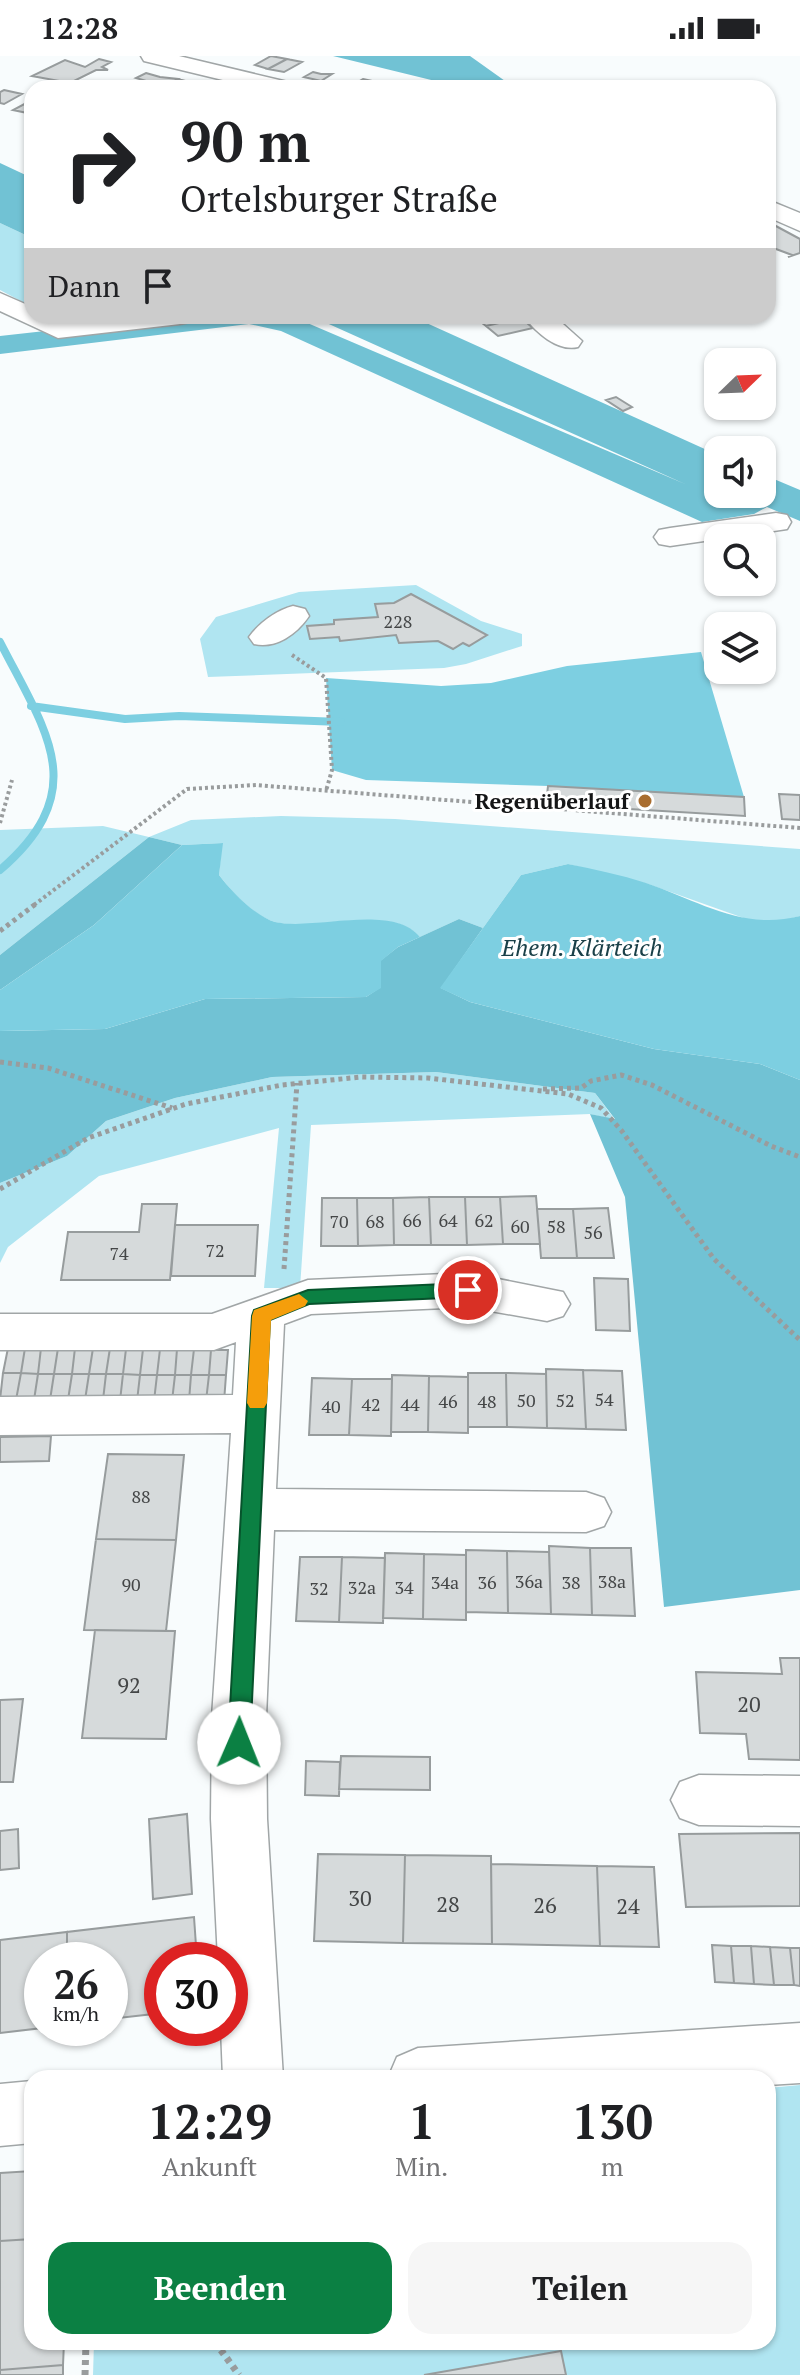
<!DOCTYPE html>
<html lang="de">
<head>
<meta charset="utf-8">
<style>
	body { margin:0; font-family:"PT Serif",serif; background:#f6f6f6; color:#202124; height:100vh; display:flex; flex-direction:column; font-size:30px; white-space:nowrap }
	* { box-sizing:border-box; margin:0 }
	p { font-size:26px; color:#757577 }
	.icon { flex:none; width:44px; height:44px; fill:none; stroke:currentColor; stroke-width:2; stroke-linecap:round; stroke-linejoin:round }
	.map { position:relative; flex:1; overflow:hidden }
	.drawer { position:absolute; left:24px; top:2014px; width:752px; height:280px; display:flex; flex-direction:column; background:#fff; border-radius:24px; box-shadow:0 2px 6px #0004 }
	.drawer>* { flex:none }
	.banner { position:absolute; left:24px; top:24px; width:752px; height:244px; border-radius:24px; box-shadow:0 2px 6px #0004; background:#fff; color:#202124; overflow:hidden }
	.needle { width:52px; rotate:67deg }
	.fabs { position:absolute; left:704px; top:292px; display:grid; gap:16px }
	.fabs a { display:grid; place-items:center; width:72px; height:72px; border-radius:16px; background:#fff; box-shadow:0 2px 6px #0004; font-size:40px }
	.speed { position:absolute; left:24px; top:1886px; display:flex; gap:16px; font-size:40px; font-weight:700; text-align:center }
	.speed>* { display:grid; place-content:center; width:104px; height:104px; border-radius:50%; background:#fff; box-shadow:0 2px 6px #0004; line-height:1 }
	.speed small { font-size:20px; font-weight:400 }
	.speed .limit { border:12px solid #d22; background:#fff; color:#111 }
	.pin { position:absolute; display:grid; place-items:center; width:68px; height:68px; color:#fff; margin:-34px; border:4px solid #fff; border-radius:50%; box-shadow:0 2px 8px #0007 }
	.me { position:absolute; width:88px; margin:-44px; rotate:1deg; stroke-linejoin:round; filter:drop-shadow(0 0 6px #0008) }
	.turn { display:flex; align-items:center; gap:28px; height:168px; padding:0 24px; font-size:36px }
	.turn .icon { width:104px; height:104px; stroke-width:2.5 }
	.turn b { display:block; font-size:56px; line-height:68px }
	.then { display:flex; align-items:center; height:76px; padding:0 24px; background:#0003; gap:16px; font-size:30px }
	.eta { display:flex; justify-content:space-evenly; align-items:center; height:136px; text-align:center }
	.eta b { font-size:48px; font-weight:800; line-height:56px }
	.cta { display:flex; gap:16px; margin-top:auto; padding:16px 24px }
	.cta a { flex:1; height:92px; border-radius:24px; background:#0b8043; color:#fff; font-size:32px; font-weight:800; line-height:92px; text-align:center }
	.cta a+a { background:#f6f6f6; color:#202124 }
	.status { display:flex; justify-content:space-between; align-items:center; height:56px; padding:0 40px; background:#fff; direction:ltr }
	.status svg { height:22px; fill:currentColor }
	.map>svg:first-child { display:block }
	.green { fill:#b0e5f1 }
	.forest { fill:#71c2d4 }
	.water { fill:#7dcfe1 }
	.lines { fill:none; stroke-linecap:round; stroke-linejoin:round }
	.stream { stroke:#7dcfe1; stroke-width:8 }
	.building { fill:#d6dadb; stroke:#979c9d; stroke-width:2 }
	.minor-casing { stroke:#a1a6a7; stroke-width:3 }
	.path-far2 { stroke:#999c9d; stroke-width:4; stroke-dasharray:3 3; stroke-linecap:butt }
	.path-far1 { stroke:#999c9d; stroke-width:5; stroke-dasharray:4 4; stroke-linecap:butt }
	.path { stroke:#999c9d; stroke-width:7; stroke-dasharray:5 5; stroke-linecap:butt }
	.minor { fill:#fff; fill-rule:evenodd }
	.route { fill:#0b8043; stroke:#07532c; stroke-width:2 }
	.slow { fill:#f59e0b }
	.poi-dot { fill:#a96d2f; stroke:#fff; stroke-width:3 }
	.labels { text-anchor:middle; stroke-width:6; stroke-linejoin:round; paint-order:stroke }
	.number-label { font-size:18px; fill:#444647 }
	.poi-label { font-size:22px; font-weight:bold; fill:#141516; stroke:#fff; text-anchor:end }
	.near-number-label { font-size:22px; fill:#444647 }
	.water-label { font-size:24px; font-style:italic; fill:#1a4048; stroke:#fff }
</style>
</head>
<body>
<div class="status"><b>12:28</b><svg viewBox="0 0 49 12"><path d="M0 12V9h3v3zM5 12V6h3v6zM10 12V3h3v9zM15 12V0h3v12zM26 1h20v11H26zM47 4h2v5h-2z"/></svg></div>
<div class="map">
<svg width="800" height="2319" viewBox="0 0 800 2319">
	<rect width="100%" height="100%" fill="#f8fcfd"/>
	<!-- green -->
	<path class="green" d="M0 167 32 182V251L0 234Z
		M416 529 481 565 522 578V590L466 608 444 612 208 621 200 583 216 561 299 536Z
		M281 760 395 763 800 793V860L777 866 752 865 648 828 568 808 521 819 483 872 459 863 420 881C391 847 314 876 275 866 255 861 231 835 219 819L222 787 182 789 149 781 0 899V774L103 770 149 781 191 764Z
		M436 1016 595 1037 615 1064 590 1058 311 1069 300 1232H264L279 1072 99 1120 8 1191 0 1207V1127L67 1100 106 1065 175 1042 272 1021Z
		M800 2029V2319H93L94 2286H768V2032Z"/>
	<!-- forest -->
	<path class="forest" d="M333 0H470L515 32H464Z
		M0 107 32 122V182L0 167Z
		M180 260H291L685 428 311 260H411L718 399V438H762V418L800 434V465L767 451 754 458 702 466 281 275 249 268 0 298V280Z
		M149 781 182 789 94 869 0 934V899Z
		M459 863 483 872 441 932 470 946 654 993 760 1008 800 1024V1534L664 1551 625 1141 590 1058 615 1063 595 1037 436 1016 272 1021 175 1042 106 1065 67 1100 0 1127V975L105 973 205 943 366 941 381 931 380 905 398 891Z"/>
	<!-- water -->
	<path class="water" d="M701 596 744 741 548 730 366 724 332 714 326 622 441 630 491 627 567 610Z
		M223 787 219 819C231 835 256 861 275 866 314 875 392 847 420 881L398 891 381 905V932L366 941 205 943 105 973 0 975V934L94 869 182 789Z
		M568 808C594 813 621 819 646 827 699 845 743 875 800 860V1024L760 1008 654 993 470 946 440 932 521 819Z"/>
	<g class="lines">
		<!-- stream -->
		<path class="stream" d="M0 586C46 676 93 734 0 814
			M31 650 125 663 179 660 341 666"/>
	</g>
	<!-- building -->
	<path class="building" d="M271 0 287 3 268 13 255 9Z
		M99 3 111 6 102 11 108 14H96L70 27 32 20 65 4 85 11Z
		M287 3 302 6 284 16 268 13Z
		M313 16 321 18H332L321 25 304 21Z
		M146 17 160 21 178 23 162 32H148L137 26 143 24 136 22Z
		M178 23 193 27 191 29 199 31 162 32Z
		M363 23 381 27 372 32H348Z
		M4 34 22 38 4 48 0 47V36Z
		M32 44V58L13 54Z
		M774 169 800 183V197L788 201 792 199 768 190V170Z
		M519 260 521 262 486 270 474 261Z
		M521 262 533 272 498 280 486 270Z
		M616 341 632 351 623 355 606 344Z
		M411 538 487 579 469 590 463 587 453 593 438 585 399 587 396 579 340 585 339 581 310 583 307 570 334 568V564L378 561 375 548 394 547Z
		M548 730 744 741 745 760 546 748Z
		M779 738 800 739V764L782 763Z
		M536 1140 540 1188H503L500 1141Z
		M429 1141H465L467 1189H431Z
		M429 1141 431 1189H394L393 1142Z
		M465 1141H500L503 1188 467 1189Z
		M322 1142H357L358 1190H321Z
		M357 1142H393L394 1189 358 1190Z
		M142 1148H177L170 1224H61L68 1176H139Z
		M608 1152 614 1202H577L573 1153Z
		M537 1153H573L577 1202H541Z
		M175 1169H258L255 1220H171Z
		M594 1222 628 1223 630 1275 596 1274Z
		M8 1292H25L21 1317H3Z
		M25 1292H41L38 1318 21 1317Z
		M41 1292H58L54 1318H38Z
		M58 1292H75L72 1318H54Z
		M75 1292H93L89 1318H72Z
		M93 1292H110L106 1318H89Z
		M110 1292 126 1293 123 1318H106Z
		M126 1293H143L140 1319 123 1318Z
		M143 1293H160L157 1319H140Z
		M160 1293H177L175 1319H157Z
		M177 1293H194L191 1319H175Z
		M194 1293 211 1294 209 1319H191Z
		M211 1294H228L226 1319H209Z
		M546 1313 583 1314 586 1373 547 1372Z
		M583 1314 622 1315 626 1374 586 1373Z
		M3 1317H21L16 1344H0Z
		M21 1317 38 1318 34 1344H16Z
		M468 1317H506L507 1371H468Z
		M506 1317 546 1318 547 1372 507 1371Z
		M38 1318H54L50 1344H34Z
		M54 1318H72L68 1344H50Z
		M72 1318H89L85 1344H68Z
		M89 1318H106L103 1344H85Z
		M106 1318H123L120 1345 103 1344Z
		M123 1318 140 1319 137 1345H120Z
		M140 1319H157L154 1345H137Z
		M157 1319H175L172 1345H154Z
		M175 1319H191L189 1345H172Z
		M191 1319H209L206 1345H189Z
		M209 1319H226L224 1346 206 1345Z
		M392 1319 429 1320 428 1376H391Z
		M429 1320 468 1321V1377L428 1376Z
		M312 1322 352 1323 349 1379H309Z
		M352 1323H392L391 1380 349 1379Z
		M51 1380 49 1405 0 1406V1381Z
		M108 1398 184 1399 176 1484 96 1483Z
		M96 1483 176 1484 166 1575 84 1574Z
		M549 1490 590 1492 592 1559 551 1558Z
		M590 1492H631L635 1560 592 1559Z
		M466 1494 507 1495 508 1557 466 1556Z
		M507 1495 549 1496 551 1558 508 1557Z
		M385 1497 424 1498 423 1563 383 1562Z
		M424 1498 466 1499V1564L423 1563Z
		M300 1501H342L339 1566 296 1565Z
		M342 1501 385 1502 383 1567 339 1566Z
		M95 1574 175 1575 166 1683 82 1682Z
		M780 1602H800V1704L749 1703 746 1678 700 1677 696 1616 782 1618Z
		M23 1643 13 1726H0V1644Z
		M341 1700 430 1701V1734L339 1733Z
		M306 1705 340 1706 339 1740 305 1739Z
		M187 1758 192 1838 153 1843 149 1763Z
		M18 1773 19 1812 0 1814V1775Z
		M800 1777V1850L686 1851 679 1778Z
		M318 1798 405 1799 403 1887 314 1885Z
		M405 1799 491 1800 492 1888 403 1887Z
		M491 1808 597 1810 600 1890 492 1888Z
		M597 1810 654 1811 659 1891 600 1890Z
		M194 1861 197 1904H162V1957L110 1963V1904H67V1876Z
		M67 1876V1904H42V1972L0 1977V1884Z
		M712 1889 731 1890 734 1927 715 1926Z
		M731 1890H751L754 1928 734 1927Z
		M751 1890 770 1891 774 1929 754 1928Z
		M770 1891 790 1892 794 1929H774Z
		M790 1892H800V1930L794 1929Z
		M32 2115V2183L0 2185V2117Z
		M32 2183V2286H64L63 2309 0 2314V2185Z
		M561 2295 566 2319H424Z
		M63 2309V2319H0V2314Z"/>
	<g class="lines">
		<defs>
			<path id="minor" d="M141 0H179L292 27 295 32H256L144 5Z
				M768 144 800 157V175L768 161Z
				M0 237 32 251V260H51L62 265 109 260H193L190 266 180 268 58 282 0 255Z
				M524 260H554L582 285 578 291C558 296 535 276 524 260Z
				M776 457 787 459 791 466 787 473 670 490 659 488 654 481 659 474 670 472Z
				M293 550 305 553 309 560C297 578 276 593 254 588L249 581C259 567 277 554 293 550Z
				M468 1217 563 1236 570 1248 563 1260 547 1265 468 1251 311 1258 284 1268 276 1433 586 1436 604 1442 611 1456 604 1470 586 1476 274 1474 266 1661 267 1763 283 2022H223L221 1972H230V1904H218L211 1763 212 1661 231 1377 0 1379V1341L233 1339 236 1286 214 1294H0V1258H212L308 1224Z
				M699 1719 800 1720V1770L699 1769 680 1762 671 1744 680 1726Z
				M800 1967V2027L768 2029V2022H388L397 2001 418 1992Z
				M32 2025V2087L0 2090V2028Z"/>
		</defs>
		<!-- minor casing -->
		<use href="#minor" class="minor-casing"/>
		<!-- path-far2 -->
		<path class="path-far2" d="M292 599 326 622 332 714 326 735
			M0 767 12 724
			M34 849 187 733 256 729 800 772"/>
		<!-- path-far1 -->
		<path class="path-far1" d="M0 875 37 847
			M0 1006 48 1012 172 1052
			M543 1033 581 1032 591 1025 621 1019 652 1029 771 1090 800 1101
			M0 1133 88 1082 186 1048 282 1029 361 1021 428 1022 568 1038 601 1052 621 1074 714 1203 800 1284
			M284 1213 297 1027"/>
		<!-- path -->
		<path class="path" d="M215 2286 239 2319
			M85 2319 86 2286"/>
		<!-- minor -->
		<use href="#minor" class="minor"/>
	</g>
	<!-- route -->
	<path class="route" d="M468 1227 477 1234 468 1241 309 1248 270 1264 250 1687 247 1694 239 1697 231 1694 228 1687 252 1260 254 1254 308 1234Z"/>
	<!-- slow -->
	<path class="slow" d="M299 1238 308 1245 305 1250 271 1264 267 1347 264 1352H250L247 1347 252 1260 254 1254Z"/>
	<!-- markers -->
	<circle class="poi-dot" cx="645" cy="745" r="8"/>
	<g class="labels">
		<!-- number labels -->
		<g class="number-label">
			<text x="398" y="572">228</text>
			<text x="412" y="1171">66</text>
			<text x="448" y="1171">64</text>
			<text x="484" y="1171">62</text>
			<text x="339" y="1172">70</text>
			<text x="375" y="1172">68</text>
			<text x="520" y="1177">60</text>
			<text x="556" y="1177">58</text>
			<text x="593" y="1183">56</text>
			<text x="215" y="1201">72</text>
			<text x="119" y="1204">74</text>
			<text x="604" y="1350">54</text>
			<text x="526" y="1351">50</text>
			<text x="565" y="1351">52</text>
			<text x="448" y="1352">46</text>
			<text x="487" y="1352">48</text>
			<text x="371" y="1355">42</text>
			<text x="410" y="1355">44</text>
			<text x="331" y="1357">40</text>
			<text x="141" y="1447">88</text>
			<text x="529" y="1532">36a</text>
			<text x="612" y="1532">38a</text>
			<text x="445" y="1533">34a</text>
			<text x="487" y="1533">36</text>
			<text x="571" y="1533">38</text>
			<text x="131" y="1535">90</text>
			<text x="362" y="1538">32a</text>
			<text x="404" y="1538">34</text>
			<text x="319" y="1539">32</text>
		</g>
		<!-- poi labels -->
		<g class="poi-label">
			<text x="629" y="753">Regenüberlauf</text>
		</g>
		<!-- near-number labels -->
		<g class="near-number-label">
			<text x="129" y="1637">92</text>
			<text x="749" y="1656">20</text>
			<text x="360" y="1850">30</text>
			<text x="448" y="1856">28</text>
			<text x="545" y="1857">26</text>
			<text x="628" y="1858">24</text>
		</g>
		<!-- water labels -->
		<g class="water-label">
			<text x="582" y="900">Ehem. Klärteich</text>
		</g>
	</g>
</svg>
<div class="fabs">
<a><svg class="needle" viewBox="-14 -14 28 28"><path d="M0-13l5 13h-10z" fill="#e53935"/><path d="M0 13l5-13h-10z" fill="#757577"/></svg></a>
<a><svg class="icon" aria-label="sound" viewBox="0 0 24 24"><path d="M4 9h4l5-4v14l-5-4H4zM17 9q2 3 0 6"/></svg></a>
<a><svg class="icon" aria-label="search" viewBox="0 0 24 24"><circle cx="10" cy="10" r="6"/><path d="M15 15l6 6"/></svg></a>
<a><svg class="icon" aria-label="layers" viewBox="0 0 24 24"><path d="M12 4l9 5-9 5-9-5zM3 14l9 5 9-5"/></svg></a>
</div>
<div class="speed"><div>26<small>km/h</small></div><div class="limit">30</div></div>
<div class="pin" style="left:468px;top:1234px;background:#d93025"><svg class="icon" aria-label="arrive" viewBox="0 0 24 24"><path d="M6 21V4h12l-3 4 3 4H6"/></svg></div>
<svg class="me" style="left:239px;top:1687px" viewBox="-20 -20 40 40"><circle r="19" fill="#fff"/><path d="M0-13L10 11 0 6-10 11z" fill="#0b8043"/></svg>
<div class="banner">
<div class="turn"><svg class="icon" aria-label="right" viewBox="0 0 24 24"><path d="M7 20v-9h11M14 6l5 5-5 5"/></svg><div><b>90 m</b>Ortelsburger Straße</div></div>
<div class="then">Dann<svg class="icon" aria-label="arrive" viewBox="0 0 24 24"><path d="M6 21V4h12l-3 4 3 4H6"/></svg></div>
</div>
<section class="drawer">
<div class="eta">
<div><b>12:29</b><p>Ankunft</p></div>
<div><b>1</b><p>Min.</p></div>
<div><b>130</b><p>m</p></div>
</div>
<div class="cta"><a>Beenden</a><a>Teilen</a></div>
</section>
</div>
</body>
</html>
